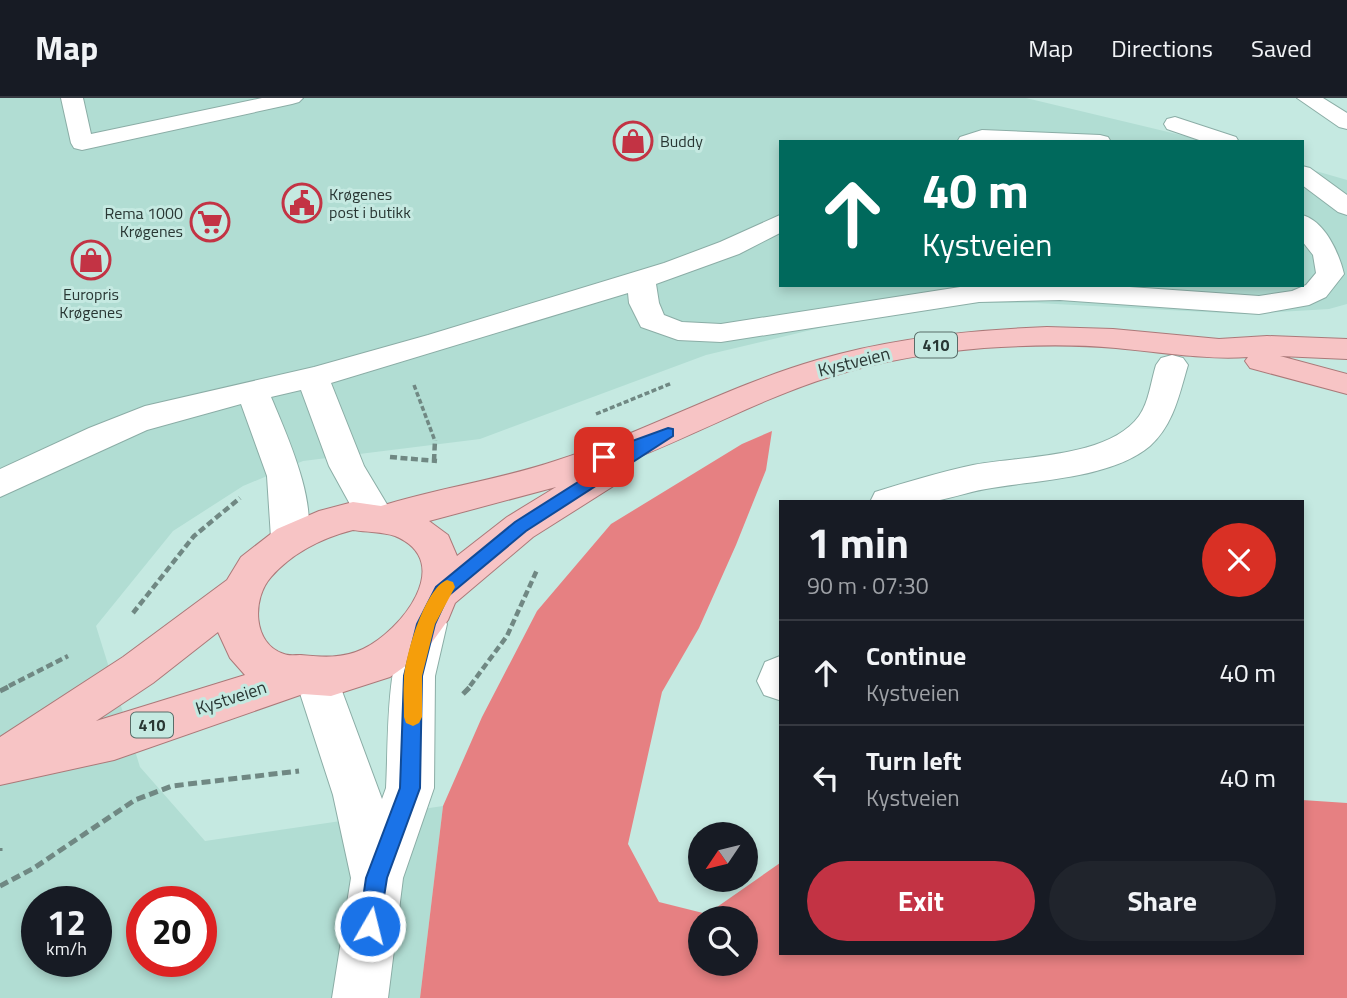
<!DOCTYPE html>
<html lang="en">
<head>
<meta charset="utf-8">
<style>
	body { margin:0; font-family:"Titillium Web",sans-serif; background:#20242c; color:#f1f3f6; height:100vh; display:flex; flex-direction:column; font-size:26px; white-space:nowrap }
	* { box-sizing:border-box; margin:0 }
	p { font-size:23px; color:#9ea1a6 }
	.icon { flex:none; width:38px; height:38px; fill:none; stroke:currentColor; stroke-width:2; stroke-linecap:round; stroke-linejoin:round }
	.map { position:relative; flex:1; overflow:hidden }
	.details { position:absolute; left:779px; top:402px; width:525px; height:455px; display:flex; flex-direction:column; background:#171b24; border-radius:0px; box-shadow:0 4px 10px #0003 }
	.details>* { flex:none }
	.top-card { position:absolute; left:779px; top:42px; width:525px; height:147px; border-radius:0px; box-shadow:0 4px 10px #0003; background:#00695c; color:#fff; overflow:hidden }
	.needle { width:46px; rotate:235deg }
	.controls { position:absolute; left:688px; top:724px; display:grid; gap:14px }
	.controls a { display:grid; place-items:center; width:70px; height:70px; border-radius:50%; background:#171b24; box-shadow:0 4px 10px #0003; font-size:35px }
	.speed { position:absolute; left:21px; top:788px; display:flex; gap:14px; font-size:35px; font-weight:700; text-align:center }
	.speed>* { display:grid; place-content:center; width:91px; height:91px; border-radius:50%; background:#171b24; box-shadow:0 4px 10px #0003; line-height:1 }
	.speed small { font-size:18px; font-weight:400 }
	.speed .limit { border:10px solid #d22; background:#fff; color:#111 }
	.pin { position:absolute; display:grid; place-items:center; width:60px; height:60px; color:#fff; margin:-30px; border-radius:14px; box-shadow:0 4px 10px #0006 }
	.me { position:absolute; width:77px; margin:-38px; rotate:8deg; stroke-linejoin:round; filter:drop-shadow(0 0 5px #0008) }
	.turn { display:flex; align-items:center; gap:24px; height:147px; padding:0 28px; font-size:32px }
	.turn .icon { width:91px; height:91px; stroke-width:2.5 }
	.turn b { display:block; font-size:49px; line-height:60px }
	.round { display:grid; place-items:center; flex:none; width:74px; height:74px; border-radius:37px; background:#20242c }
	.headline { display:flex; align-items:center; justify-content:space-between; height:119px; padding:0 28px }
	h1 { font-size:42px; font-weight:700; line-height:52px }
	.button { display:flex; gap:14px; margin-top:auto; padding:14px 28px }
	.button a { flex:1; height:80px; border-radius:42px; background:#c33344; color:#fff; font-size:28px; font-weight:700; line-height:80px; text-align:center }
	.button a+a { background:#20242c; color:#f1f3f6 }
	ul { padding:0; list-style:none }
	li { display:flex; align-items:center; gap:21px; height:105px; padding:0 28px; border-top:2px solid #363941 }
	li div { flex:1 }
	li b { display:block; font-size:26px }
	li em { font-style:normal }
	header { display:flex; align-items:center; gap:42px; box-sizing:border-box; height:98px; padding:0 35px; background:#171b24; border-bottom:2px solid #363941 }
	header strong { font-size:33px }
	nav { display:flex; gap:38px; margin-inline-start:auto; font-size:24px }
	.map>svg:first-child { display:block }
	.built { fill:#b1ddd3; fill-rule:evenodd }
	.forest { fill:#e68082; fill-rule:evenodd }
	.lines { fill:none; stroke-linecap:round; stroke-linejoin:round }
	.minor-casing { stroke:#8bada6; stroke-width:2 }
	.major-casing { stroke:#ab7979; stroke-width:2 }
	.path-far2 { stroke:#708883; stroke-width:3.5; stroke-dasharray:5 2.5; stroke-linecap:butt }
	.path-far1 { stroke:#708883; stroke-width:4.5; stroke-dasharray:7 3.5; stroke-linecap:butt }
	.path { stroke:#708883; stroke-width:5; stroke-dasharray:9 4.5; stroke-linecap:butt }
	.minor { fill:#fff; fill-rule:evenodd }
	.major { fill:#f7c4c5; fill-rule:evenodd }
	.route { fill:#1a73e8; stroke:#114b97; stroke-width:2 }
	.slow { fill:#f59e0b }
	.labels { text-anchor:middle; stroke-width:6; stroke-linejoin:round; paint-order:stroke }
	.far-poi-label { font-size:16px; fill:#293734; stroke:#c5e9e1; text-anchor:start }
	.shield { fill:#c5e9e1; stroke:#586c68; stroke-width:2 }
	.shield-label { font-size:16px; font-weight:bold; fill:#293734 }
	.street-label { font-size:18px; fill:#293734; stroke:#c5e9e1 }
</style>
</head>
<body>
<header>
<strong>Map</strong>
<nav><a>Map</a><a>Directions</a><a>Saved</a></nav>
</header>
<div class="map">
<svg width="1347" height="900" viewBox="0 0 1347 900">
	<rect width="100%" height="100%" fill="#c5e9e1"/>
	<!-- built -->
	<path class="built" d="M0 0H1026L1210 44H780V187H1302V69L1347 82V206L1329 211 1243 216 1037 205H978L905 213 836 226 706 257 480 341 303 363 243 388 173 433 96 528 140 669 205 743 443 708 420 900H0ZM37 803H96V863H37ZM142 803H201V863H142Z"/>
	<!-- forest -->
	<path class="forest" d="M772 333 766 372 736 447 699 530 662 594 628 746 659 804 707 816 780 765V856H1302V702L1347 705V900H420L443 708 482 619 537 513 611 426 742 346ZM700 821H746V866H700Z"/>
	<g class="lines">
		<defs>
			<path id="minor" d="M61 0H83L91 36 262 0H303L299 4 292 6 82 52 74 50 71 45Z
				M1297 0H1323L1347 15V31L1339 29Z
				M1175 19 1236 39 1239 44H1205L1167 31 1164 26 1167 21Z
				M982 32 1100 37 1108 39 1111 44H957L960 39Z
				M1302 68 1310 70 1347 97V117L1338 114 1302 87Z
				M780 117V135L739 156 656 186 659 205 664 217 682 224 721 226 973 187H1101L1259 198 1292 193 1306 187 1316 175 1313 157 1302 143V117C1325 123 1339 155 1344 176L1326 199 1309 207 1259 216 1060 202 979 204 721 244 678 242 641 229 629 205 628 195 331 285 364 368 394 418 388 428 375 432 362 428 329 368 301 292 271 299C286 335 323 415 303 450L290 455 277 450 271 440 267 378 241 306 147 332 0 399V371L89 330 145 308 314 269 428 237 664 165 720 144Z
				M1172 257 1183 260 1188 267C1179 297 1174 326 1150 348 1111 381 1034 382 986 391 967 394 947 402 928 404 910 406 888 405 870 404L875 394C907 384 940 374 973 367 1020 358 1109 360 1139 318 1149 304 1151 283 1156 267L1161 260Z
				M426 509 441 514 447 526 435 578 434 690 403 780 388 900H332L351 780 333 697 295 580 302 566 317 561 332 566 382 701 386 690C389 631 385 568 411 514Z
				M780 558V602H779L764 597 757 583 765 564Z"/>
			<path id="major" d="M1047 229 1113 231 1219 241 1267 238 1347 241V261L1280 258 1347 276V296L1250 270 1245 263 1248 259C1204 262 1160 254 1116 250 1073 246 1028 247 984 250 934 254 881 263 833 278 761 300 694 338 623 365L628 373 623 382 533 439 455 505 448 522 425 554 390 579 331 598 303 596 114 662 0 687V639L123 559 227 482 241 459 277 431 319 413 353 404 381 408C438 390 498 382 555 363 644 335 727 288 817 262 891 240 970 232 1047 229ZM556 389 507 419 457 458 448 437 429 423ZM353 432C366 434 383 434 395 438 457 464 400 534 363 551 342 561 322 559 300 557 295 557 288 558 284 556 252 546 252 500 271 479 292 455 322 440 353 432ZM218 534 230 560 245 577 96 623 153 585Z"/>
		</defs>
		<!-- minor casing -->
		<use href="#minor" class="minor-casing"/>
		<!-- major casing -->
		<use href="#major" class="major-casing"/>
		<!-- path-far2 -->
		<path class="path-far2" d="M414 287 435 343
			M596 316 672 285"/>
		<!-- path-far1 -->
		<path class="path-far1" d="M390 359 437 363
			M434 363 435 342
			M133 515 194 438 240 400
			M9 588 68 558
			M470 588 507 538 537 472"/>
		<!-- path -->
		<path class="path" d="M0 593 12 587
			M463 596 472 587
			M0 750V753
			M0 788 34 770 135 702 172 688 299 673"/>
		<!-- minor -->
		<use href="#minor" class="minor"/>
		<!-- major -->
		<use href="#major" class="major"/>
	</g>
	<!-- route -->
	<path class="route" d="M668 330 673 331V338L526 433 448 498 435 526 422 578 420 690 387 780 378 836 370 839 362 836 359 828 366 780 400 690 404 578 417 526 436 489 515 424 619 358 604 364 597 359 599 355Z"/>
	<!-- slow -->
	<path class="slow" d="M447 482 453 484 455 489 435 526 422 578V619L419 625 413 628 406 625 404 619C404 607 403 593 404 581 405 558 425 490 447 482Z"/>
	<!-- icons -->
	<defs>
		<symbol id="shop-ring" viewBox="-11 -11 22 22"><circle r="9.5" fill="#c5e9e1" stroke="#c33344" stroke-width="1.5"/><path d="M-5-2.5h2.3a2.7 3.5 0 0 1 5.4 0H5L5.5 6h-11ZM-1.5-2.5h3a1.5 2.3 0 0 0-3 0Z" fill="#c33344"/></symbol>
		<symbol id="civic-ring" viewBox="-11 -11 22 22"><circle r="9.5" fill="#c5e9e1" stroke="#c33344" stroke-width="1.5"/><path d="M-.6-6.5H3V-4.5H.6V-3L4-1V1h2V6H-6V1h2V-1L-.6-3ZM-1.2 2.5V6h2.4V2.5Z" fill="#c33344"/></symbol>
		<symbol id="supermarket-ring" viewBox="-11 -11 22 22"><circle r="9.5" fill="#c5e9e1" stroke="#c33344" stroke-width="1.5"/><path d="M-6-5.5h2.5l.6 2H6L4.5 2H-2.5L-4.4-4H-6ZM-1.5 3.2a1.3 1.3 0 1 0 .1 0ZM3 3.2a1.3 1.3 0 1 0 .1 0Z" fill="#c33344"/></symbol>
	</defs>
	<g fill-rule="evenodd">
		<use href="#shop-ring" x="611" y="21" width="44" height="44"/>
		<use href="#civic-ring" x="280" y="83" width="44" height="44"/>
		<use href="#supermarket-ring" x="188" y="102" width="44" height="44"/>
		<use href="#shop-ring" x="69" y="140" width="44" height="44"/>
	</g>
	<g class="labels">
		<!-- far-poi labels -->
		<g class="far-poi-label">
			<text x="660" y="49">Buddy</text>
			<text x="329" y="102">Krøgenes<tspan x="329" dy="18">post i butikk</tspan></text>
			<text x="183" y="121" text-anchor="end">Rema 1000<tspan x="183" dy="18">Krøgenes</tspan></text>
			<text x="91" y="202" text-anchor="middle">Europris<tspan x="91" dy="18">Krøgenes</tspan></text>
		</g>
		<!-- shield labels -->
		<g class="shield">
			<rect x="915" y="234.5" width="42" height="25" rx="5"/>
			<rect x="131" y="614.5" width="42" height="25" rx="5"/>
		</g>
		<g class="shield-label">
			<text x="936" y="253">410</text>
			<text x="152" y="633">410</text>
		</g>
		<!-- street labels -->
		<g class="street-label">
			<text transform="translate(854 264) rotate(-14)" y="6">Kystveien</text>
			<text transform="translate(231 600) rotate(-18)" y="6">Kystveien</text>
		</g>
	</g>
</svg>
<div class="controls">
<a><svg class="needle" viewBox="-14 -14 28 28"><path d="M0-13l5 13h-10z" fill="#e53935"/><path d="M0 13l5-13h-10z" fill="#9ea1a6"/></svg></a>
<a><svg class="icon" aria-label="search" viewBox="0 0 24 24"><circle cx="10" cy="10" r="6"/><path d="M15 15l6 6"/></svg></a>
</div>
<div class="speed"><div>12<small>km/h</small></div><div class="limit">20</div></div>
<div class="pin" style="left:604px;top:359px;background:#d93025"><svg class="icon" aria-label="arrive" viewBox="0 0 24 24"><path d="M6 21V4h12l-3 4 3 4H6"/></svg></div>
<svg class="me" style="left:370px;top:828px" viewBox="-20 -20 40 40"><circle r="17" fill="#1a73e8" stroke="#fff" stroke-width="3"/><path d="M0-11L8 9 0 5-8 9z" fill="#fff"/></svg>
<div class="top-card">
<div class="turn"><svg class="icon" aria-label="ahead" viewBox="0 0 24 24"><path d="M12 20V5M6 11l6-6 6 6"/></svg><div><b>40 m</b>Kystveien</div></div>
</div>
<section class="details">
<div class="headline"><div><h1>1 min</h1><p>90 m · 07:30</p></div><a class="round" style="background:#d93025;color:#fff"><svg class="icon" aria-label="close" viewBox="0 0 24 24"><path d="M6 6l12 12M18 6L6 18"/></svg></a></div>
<ul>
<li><svg class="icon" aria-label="ahead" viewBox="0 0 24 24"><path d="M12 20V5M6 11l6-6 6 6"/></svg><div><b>Continue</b><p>Kystveien</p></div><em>40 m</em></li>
<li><svg class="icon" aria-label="left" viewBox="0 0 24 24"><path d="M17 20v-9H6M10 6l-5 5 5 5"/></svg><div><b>Turn left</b><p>Kystveien</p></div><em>40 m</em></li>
</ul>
<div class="button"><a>Exit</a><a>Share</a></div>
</section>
</div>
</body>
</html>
